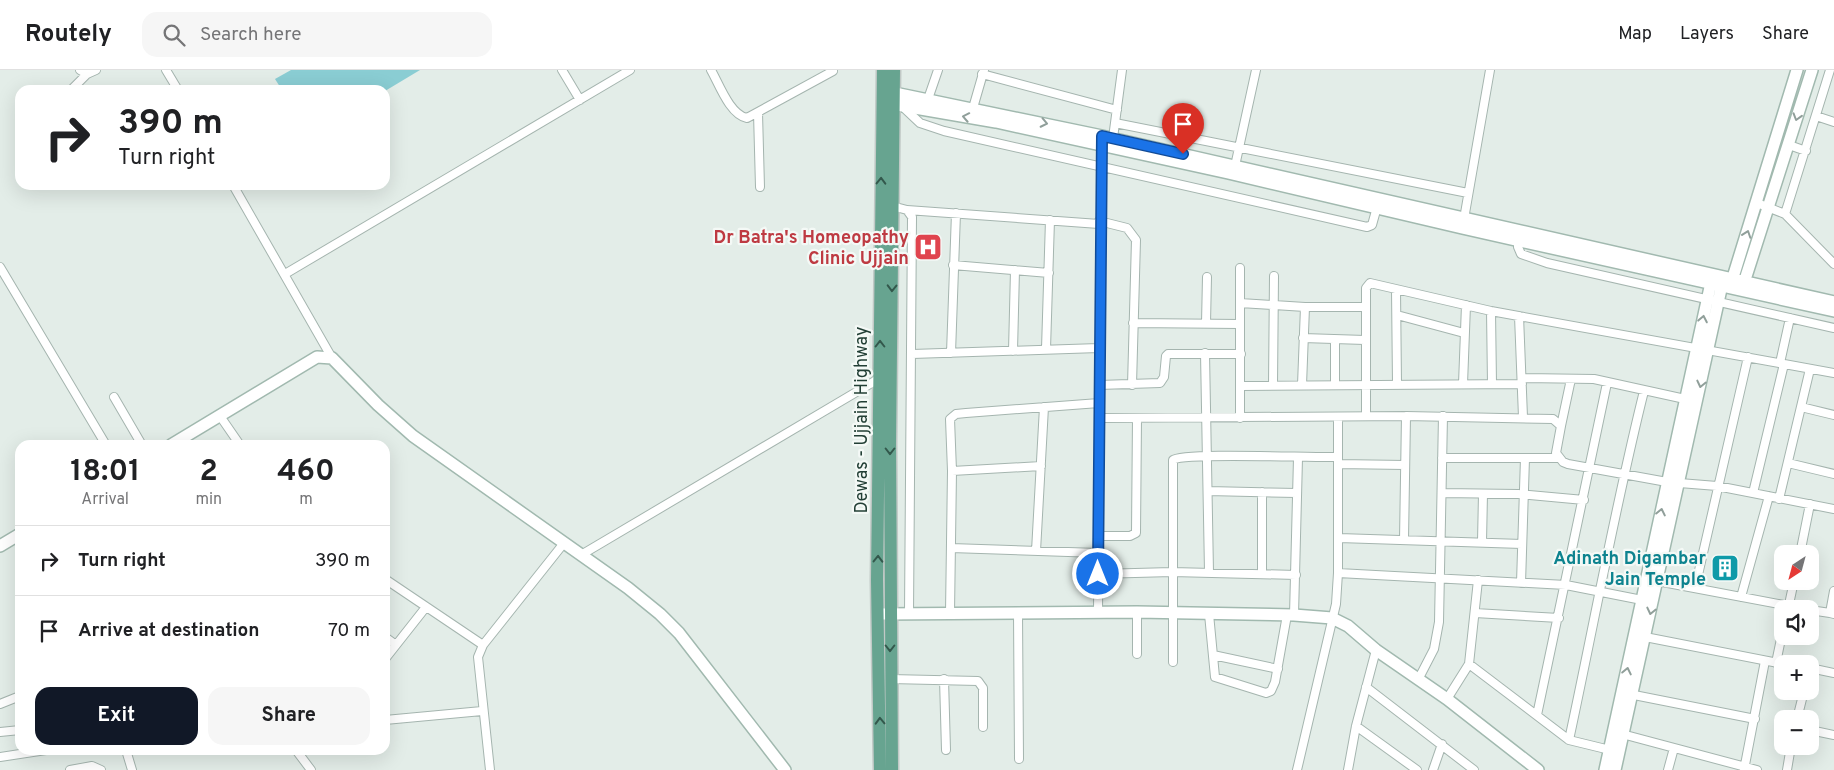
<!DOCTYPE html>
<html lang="en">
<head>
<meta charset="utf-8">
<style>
	body { margin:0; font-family:Overpass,sans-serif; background:#f6f6f6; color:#202124; height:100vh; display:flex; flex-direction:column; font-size:19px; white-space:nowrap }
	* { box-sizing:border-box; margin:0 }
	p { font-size:16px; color:#757577 }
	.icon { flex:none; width:28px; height:28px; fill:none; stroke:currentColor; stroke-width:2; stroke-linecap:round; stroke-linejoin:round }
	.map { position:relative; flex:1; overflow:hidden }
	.side { position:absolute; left:15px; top:370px; width:375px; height:315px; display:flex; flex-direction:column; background:#fff; border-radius:15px; box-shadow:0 5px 20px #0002 }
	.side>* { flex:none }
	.guide { position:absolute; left:15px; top:15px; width:375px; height:105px; border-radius:15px; box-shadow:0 5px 20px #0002; background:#fff; color:#202124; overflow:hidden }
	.needle { width:32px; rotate:216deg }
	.fabs { position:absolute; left:1774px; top:475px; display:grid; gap:10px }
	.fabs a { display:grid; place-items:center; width:45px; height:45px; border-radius:10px; background:#fff; box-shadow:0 5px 20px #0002; font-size:25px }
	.pin { position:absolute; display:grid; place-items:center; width:42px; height:42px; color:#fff; margin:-51px -21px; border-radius:50% 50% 50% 0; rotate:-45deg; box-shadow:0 0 5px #0007 }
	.pin .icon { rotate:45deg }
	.me { position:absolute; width:55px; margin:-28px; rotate:0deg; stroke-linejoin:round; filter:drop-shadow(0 0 4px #0008) }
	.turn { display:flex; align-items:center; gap:18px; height:105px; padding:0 20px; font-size:22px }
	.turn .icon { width:65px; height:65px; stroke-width:2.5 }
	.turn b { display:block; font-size:35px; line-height:42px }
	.eta { display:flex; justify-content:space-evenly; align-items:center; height:85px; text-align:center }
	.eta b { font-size:30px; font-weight:700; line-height:35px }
	.button { display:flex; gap:10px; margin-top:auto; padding:10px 20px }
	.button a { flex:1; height:58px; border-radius:15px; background:#111827; color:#fff; font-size:20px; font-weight:700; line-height:58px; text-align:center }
	.button a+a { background:#f6f6f6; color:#202124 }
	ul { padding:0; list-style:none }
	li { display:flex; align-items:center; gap:15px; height:70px; padding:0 20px; border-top:1px solid #e0e0e0 }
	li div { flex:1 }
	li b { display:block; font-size:19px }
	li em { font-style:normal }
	header { display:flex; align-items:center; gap:30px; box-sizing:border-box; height:70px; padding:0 25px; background:#fff; border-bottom:1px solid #e0e0e0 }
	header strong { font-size:24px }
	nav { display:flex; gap:28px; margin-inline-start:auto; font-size:18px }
	.search { width:350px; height:45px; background:#f6f6f6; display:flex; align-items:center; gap:12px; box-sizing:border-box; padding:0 18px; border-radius:15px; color:#757577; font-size:19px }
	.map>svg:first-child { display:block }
	.water { fill:#8acdd3 }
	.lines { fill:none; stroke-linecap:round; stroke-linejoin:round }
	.street-casing { stroke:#a5b5af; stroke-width:10 }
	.secondary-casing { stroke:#a1b9af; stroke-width:14 }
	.primary-casing { stroke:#c1c9c6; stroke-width:15 }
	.street { stroke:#fff; stroke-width:8 }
	.secondary { stroke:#fff; stroke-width:11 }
	.primary { stroke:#67a490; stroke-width:12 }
	.oneway { stroke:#909f9a }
	.oneway2 { stroke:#33584c }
	.route-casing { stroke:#114b97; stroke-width:12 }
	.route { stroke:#1a73e8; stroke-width:9 }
	.labels { text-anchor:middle; stroke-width:4.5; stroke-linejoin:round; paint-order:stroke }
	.health-label { font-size:18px; font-weight:bold; fill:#be3a42; stroke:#f4f9f6; text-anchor:end }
	.street-label { font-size:18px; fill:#223f35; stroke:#f4f9f6 }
	.culture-label { font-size:18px; font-weight:bold; fill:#0d838f; stroke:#f4f9f6; text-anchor:end }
</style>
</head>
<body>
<header>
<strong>Routely</strong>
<div class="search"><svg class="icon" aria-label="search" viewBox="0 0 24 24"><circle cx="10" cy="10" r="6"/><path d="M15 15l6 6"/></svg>Search here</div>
<nav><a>Map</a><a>Layers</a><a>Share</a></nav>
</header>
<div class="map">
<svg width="1834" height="700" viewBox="0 0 1834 700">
	<rect width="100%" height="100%" fill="#e3ede8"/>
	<!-- water -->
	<path class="water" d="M291 0H420L385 21 282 20 275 9Z"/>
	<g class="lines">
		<defs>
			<path id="street" d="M80 0 87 4 96 0
				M166 0 178 20
				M562 0 580 30
				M711 0C719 14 730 45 747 48L833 1
				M982 4 1117 40
				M71 20 87 4
				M928 29 938 0
				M902 36 920 53 944 61 1367 157 1372 155 1377 137
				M973 38 984 0
				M758 43 760 117
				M1816 46 1834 52
				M1115 53 1468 123
				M1113 68 1122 0
				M1789 75 1806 81
				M1235 96 1256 0
				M233 115 332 288
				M1757 133 1785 144 1834 194
				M892 136 907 140 912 147 909 543
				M907 140 1099 154
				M1785 144 1830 0
				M1464 149 1490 0
				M1099 151 1127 158 1136 170 1132 315
				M1518 166V177L1521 184 1547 193 1834 258
				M953 195 1049 203
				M0 197 106 375
				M1240 198V348
				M285 204 630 0
				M1396 220 1397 314
				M1240 233 1305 237H1366
				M1491 241 1492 314
				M1397 245 1464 263
				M1519 246 1523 347
				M1133 253 1240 254
				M1206 253 1207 207
				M1303 268 1365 270
				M1046 279 1050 150
				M1013 281 1015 200
				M951 283 956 143
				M1205 283 1209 502
				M912 284 1099 278
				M1780 293 1790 248
				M1522 308 1594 309 1685 329
				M1335 314V270
				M1463 314 1466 235
				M1099 315 1160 313 1164 307 1166 286 1168 284H1241
				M1273 315 1274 206
				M1302 315 1305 237
				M1241 316 1522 314
				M114 327 142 375
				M1801 337 1834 345
				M220 346 240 375
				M1366 346V218L1370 213 1491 241 1834 303
				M1099 348 1406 346 1553 349 1561 356 1556 383 1563 392 1568 394 1667 412 1717 416 1834 439
				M1561 356 1571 309
				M1442 388H1559
				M1788 393 1834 404
				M1338 394 1405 395
				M952 401 1041 396
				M1208 421 1297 423
				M1442 423 1518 424 1584 430
				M1753 423 1784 294
				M1779 429 1810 299
				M1098 466H1130L1136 463 1137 348
				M1339 468 1522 474
				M1404 470 1406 346
				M1482 472 1483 424
				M951 478 1098 483
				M1036 481 1044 337
				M1800 484 1810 434
				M581 485 880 308
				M1262 503V422
				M1338 503 1566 515 1642 530
				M1098 504 1172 502 1296 505
				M385 509 483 575
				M1657 511 1805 539
				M1521 513 1525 388
				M1695 518 1748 287
				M1834 521 1830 543 1834 544
				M1741 527 1769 426
				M1788 539 1794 511
				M1810 540 1830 543
				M1098 542 1102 72
				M1137 542V584
				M950 543 952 401 950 349 956 344 966 343 1099 333
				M1018 543 1019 689
				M1475 543 1559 548
				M1209 544 1215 607 1266 623 1271 621 1275 612 1287 545
				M1294 545 1298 388
				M1640 566 1783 594
				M385 567 396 575
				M1213 585 1278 599
				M385 589 426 537
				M1173 592V390C1183 382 1314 388 1338 387
				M1776 593 1782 564
				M1469 594 1478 510
				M1810 598 1834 603
				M1419 608 1434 579 1439 552 1443 346
				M890 609 978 611 983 618V657
				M944 609 946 680
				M1366 617 1474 700
				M1629 624 1755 649
				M1447 629 1469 594 1569 670C1594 554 1615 437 1644 321
				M0 634 20 626
				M1537 645 1607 313
				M1797 649 1804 621
				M385 650 482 641
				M1356 656 1417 700
				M1810 660 1834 665
				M0 662 20 660
				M1622 664 1757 700
				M1569 670 1610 680
				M126 680 132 700
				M296 680 311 700
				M0 687 46 680
				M70 700 92 696 101 700
				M490 700 478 587 483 575 564 473
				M1297 700 1336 534 1338 503V347
				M1348 700 1356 656 1376 580
				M1433 700 1442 674
				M1668 700 1674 678
				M1744 700 1765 591
				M1787 700 1791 676"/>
			<path id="secondary" d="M885 21 1102 66 1834 232
				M886 33 996 52 1228 103 1462 158 1834 241
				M1730 217 1797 0
				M1742 219 1812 0
				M171 375 317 287 332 288 378 335 413 366 628 518 660 544 679 563 785 700
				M0 476 20 464
				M882 544 1137 542 1294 545 1332 548 1348 556 1376 580 1447 629 1538 700
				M1605 700 1712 208
				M1615 700 1723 210"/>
			<path id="primary" d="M880 700 877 510 883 0
				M892 700 890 374 894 0"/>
		</defs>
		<!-- street casing -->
		<use href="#street" class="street-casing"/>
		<!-- secondary casing -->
		<use href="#secondary" class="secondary-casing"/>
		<!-- primary casing -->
		<use href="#primary" class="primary-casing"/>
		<!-- street -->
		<use href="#street" class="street"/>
		<!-- secondary -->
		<use href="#secondary" class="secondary"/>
		<!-- primary -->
		<use href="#primary" class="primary"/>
	</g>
	<!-- one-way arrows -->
	<defs><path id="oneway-chevron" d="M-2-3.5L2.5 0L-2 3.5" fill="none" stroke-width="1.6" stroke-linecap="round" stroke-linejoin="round" transform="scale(1.25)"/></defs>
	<g class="oneway">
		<use href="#oneway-chevron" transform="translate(966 47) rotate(-169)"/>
		<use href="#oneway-chevron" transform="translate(1797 47) rotate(107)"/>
		<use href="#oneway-chevron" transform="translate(1044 53) rotate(12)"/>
		<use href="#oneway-chevron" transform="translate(1747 164) rotate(-71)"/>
		<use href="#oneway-chevron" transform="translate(1703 249) rotate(-79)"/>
		<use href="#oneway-chevron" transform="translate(1701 314) rotate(103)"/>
		<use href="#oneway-chevron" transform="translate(1661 442) rotate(-78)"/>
		<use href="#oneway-chevron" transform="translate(1651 541) rotate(103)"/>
		<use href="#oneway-chevron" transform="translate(1627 601) rotate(-78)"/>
	</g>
	<g class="oneway2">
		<use href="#oneway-chevron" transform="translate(881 111) rotate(-89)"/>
		<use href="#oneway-chevron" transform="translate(892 218) rotate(91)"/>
		<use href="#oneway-chevron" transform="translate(880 274) rotate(-90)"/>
		<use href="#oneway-chevron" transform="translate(890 381) rotate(90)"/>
		<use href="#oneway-chevron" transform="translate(878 489) rotate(-89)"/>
		<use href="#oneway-chevron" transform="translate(890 578) rotate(90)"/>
		<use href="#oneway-chevron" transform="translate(880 651) rotate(-92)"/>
	</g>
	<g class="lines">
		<defs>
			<path id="route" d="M1098 504 1102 66 1183 84"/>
		</defs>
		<!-- route casing -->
		<use href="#route" class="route-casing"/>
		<!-- route -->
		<use href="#route" class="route"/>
	</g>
	<!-- icons -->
	<defs>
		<symbol id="hospital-square" viewBox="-11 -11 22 22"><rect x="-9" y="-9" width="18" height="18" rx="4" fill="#e0444e" stroke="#f4f9f6"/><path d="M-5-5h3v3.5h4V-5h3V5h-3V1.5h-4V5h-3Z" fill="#fff"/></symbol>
		<symbol id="building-square" viewBox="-11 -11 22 22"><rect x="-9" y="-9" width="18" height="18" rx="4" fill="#0f9aa8" stroke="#f4f9f6"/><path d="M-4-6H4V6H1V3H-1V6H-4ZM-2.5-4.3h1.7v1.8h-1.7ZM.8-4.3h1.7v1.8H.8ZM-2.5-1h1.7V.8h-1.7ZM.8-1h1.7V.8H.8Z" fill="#fff"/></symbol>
	</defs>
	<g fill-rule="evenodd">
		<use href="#hospital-square" x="912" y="161" width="32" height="32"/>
		<use href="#building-square" x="1709" y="482" width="32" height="32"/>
	</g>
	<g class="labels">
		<!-- health labels -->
		<g class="health-label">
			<text x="909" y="173">Dr Batra's Homeopathy<tspan x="909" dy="21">Clinic Ujjain</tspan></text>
		</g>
		<!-- street labels -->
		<g class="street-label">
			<text transform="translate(861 350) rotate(-90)" y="6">Dewas - Ujjain Highway</text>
		</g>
		<!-- culture labels -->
		<g class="culture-label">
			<text x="1706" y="494">Adinath Digambar<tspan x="1706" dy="21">Jain Temple</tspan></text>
		</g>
	</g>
</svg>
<div class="fabs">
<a><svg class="needle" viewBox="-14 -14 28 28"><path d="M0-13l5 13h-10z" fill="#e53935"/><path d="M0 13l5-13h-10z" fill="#757577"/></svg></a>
<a><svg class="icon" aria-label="sound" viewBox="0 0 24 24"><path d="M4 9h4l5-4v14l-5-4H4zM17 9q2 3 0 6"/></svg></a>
<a>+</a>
<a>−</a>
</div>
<div class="pin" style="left:1183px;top:84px;background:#d93025"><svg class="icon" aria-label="arrive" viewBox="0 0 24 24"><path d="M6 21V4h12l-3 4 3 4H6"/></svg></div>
<svg class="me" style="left:1098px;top:504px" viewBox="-20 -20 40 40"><circle r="17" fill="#1a73e8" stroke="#fff" stroke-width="3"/><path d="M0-11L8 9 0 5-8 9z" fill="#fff"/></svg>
<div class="guide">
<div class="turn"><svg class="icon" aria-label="right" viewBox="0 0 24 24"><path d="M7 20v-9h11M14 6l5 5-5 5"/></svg><div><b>390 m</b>Turn right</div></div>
</div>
<section class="side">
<div class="eta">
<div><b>18:01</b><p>Arrival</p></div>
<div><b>2</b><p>min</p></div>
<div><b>460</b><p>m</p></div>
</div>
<ul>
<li><svg class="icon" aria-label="right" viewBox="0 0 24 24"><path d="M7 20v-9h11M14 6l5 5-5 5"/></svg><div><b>Turn right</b></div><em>390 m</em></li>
<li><svg class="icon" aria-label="arrive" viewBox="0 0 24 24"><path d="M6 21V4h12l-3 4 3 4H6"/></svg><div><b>Arrive at destination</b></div><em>70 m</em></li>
</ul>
<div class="button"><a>Exit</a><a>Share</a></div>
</section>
</div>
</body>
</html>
